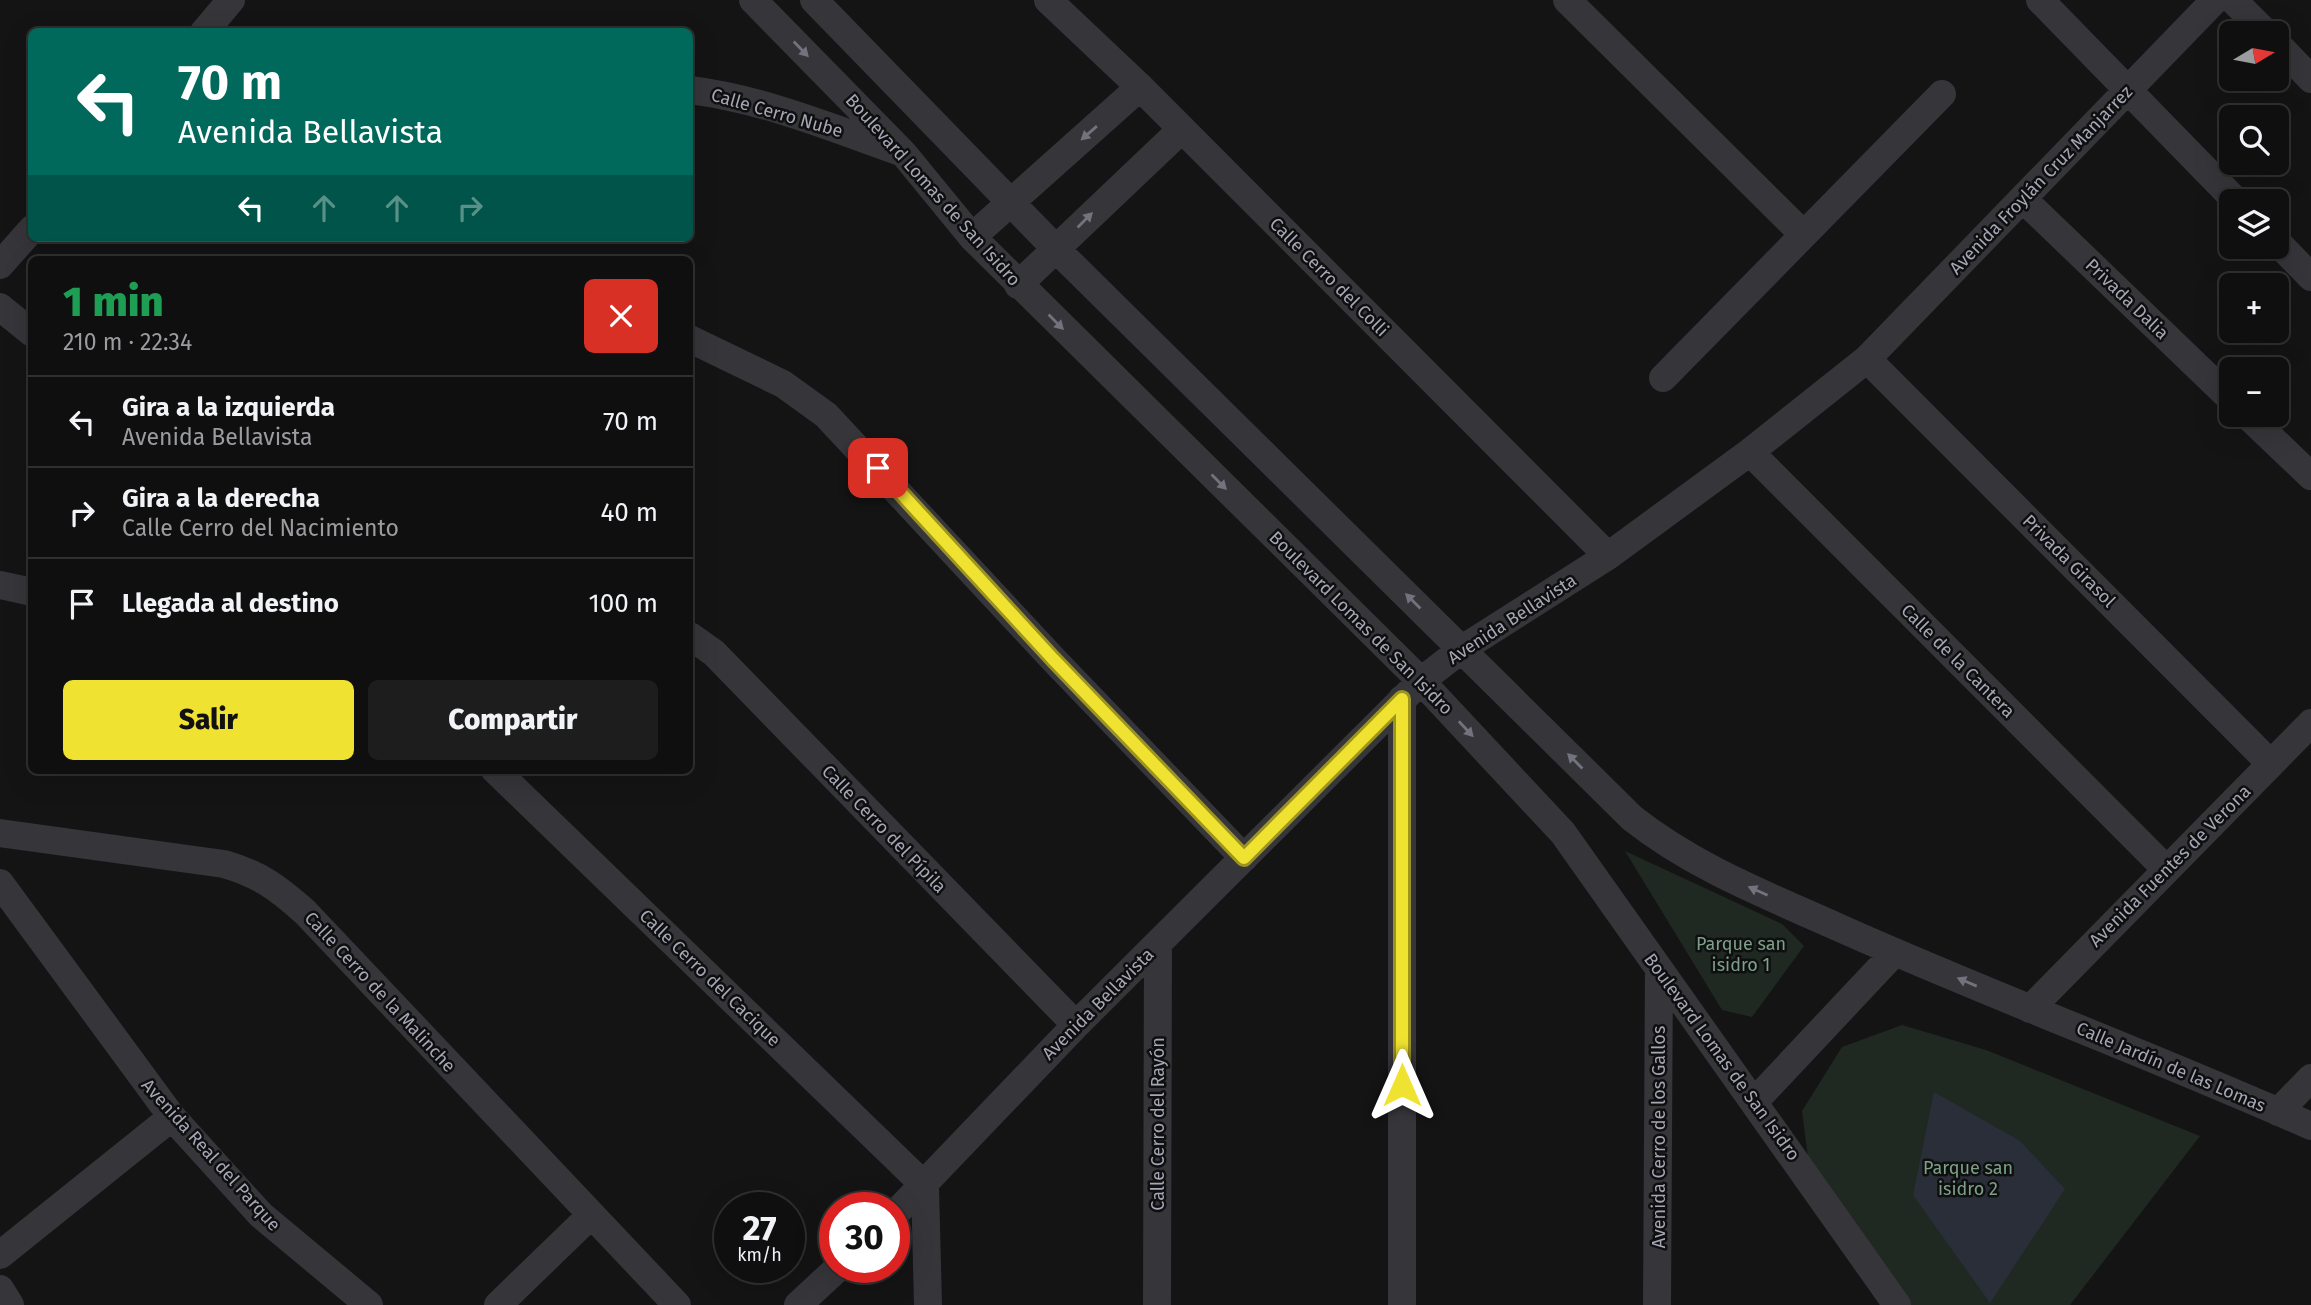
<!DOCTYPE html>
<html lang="es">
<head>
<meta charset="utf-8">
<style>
	body { margin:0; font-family:"Fira Sans",sans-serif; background:#1d1d1e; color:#f1f3f6; height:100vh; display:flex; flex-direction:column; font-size:26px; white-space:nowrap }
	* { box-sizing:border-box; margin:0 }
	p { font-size:23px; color:#9b9c9f }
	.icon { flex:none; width:38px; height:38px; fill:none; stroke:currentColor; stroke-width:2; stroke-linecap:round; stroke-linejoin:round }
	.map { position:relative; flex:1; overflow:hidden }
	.side { position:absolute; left:28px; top:256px; width:665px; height:518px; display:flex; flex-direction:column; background:#0f0f10; border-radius:10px; box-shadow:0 7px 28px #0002,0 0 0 2px #2f2f30 }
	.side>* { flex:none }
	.guide { position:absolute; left:28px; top:28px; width:665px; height:214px; border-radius:10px; box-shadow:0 7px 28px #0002,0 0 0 2px #2f2f30; background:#00695c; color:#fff; overflow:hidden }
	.needle { width:46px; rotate:80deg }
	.controls { position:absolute; left:2219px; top:21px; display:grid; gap:14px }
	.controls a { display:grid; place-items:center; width:70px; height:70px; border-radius:10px; background:#0f0f10; box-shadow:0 7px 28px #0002,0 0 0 2px #2f2f30; font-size:35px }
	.speed { position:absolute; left:714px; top:1192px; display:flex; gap:14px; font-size:35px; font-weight:700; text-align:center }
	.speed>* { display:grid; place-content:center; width:91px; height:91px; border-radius:50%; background:#0f0f10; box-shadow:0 7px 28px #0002,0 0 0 2px #2f2f30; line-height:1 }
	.speed small { font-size:18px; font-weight:400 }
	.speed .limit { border:10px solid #d22; background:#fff; color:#111 }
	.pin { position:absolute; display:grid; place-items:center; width:60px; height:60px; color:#fff; margin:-30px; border-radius:14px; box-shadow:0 4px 10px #0006 }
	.me { position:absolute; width:77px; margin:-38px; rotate:0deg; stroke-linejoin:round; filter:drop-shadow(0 0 5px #0008) }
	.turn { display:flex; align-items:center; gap:24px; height:147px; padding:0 35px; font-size:32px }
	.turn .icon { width:91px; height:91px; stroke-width:2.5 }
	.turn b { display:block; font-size:49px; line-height:60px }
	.lanes { display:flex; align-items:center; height:66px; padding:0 35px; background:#0003; justify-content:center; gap:35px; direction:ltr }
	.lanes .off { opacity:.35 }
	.round { display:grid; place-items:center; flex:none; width:74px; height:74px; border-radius:10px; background:#1d1d1e }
	.head { display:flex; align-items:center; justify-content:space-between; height:119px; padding:0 35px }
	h1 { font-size:42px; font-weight:800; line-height:52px; color:#1e9e55 }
	.primary-button { display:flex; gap:14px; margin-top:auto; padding:14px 35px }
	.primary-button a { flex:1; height:80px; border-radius:10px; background:#f0e231; color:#111; font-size:28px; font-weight:800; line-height:80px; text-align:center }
	.primary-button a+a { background:#1d1d1e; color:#f1f3f6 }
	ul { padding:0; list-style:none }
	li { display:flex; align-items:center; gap:21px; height:91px; padding:0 35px; border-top:2px solid #2f2f30 }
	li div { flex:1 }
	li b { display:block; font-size:26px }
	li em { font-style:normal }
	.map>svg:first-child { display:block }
	.green { fill:#202822 }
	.water { fill:#2a2e39 }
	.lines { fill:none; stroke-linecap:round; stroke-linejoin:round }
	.minor { stroke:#35353a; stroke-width:28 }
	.oneway { fill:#73737e }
	.route-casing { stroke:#9c9320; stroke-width:18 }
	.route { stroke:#f0e231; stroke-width:12 }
	.labels { text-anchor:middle; stroke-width:5; stroke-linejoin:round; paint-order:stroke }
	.street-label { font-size:18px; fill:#a5a6b6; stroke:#0f0f10 }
	.park-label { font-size:18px; fill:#7ca188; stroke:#0f0f10 }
</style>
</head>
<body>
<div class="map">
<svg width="2311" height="1305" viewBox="0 0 2311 1305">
	<rect width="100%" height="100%" fill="#141415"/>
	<!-- green -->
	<path class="green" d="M1625 851 1782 924 1804 946 1752 1017 1722 1010Z
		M1902 1025 1986 1050 2200 1136 2070 1305H1899L1809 1166 1802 1111 1842 1047Z"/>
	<!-- water -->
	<path class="water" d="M1934 1092 2020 1141 2065 1189 1990 1303 1913 1195Z"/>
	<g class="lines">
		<!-- minor -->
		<path class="minor" d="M753 0 904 154 972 237 1421 681 1563 833 1897 1305
			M814 0 1056 249 1632 818C1695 868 1769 896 1842 929 1997 998 2156 1057 2311 1126
			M1048 0 1140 87 1608 556
			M1567 0 1802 233
			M2040 0 2236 201
			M2233 0 2266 33
			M204 32 231 0
			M2277 44 2311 79
			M690 90C762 99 830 127 898 151
			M2023 199 2231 399
			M972 237 1140 87
			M2277 242 2311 277
			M0 265 32 229
			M1018 285 1182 129
			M0 307 32 333
			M690 339 783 384 826 415 1053 659 1244 858
			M1867 359 2271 764
			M1663 378 1942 94
			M2247 415 2311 476
			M1750 452 2166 869
			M0 585 32 592
			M690 636 714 653 1076 1025
			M1402 699V1305
			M495 770 925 1186 928 1305
			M0 833 224 864C259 874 277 887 305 912L677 1305
			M0 883 172 1117 261 1215 369 1305
			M2030 1009 2311 723
			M1754 1102 1895 952
			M2278 1112 2311 1078
			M894 1215 1076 1025 1421 681 1462 649 1608 556 1750 452 1867 359 2215 0
			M0 1255 172 1117
			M0 1289 10 1305
			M498 1305 590 1216
			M798 1305 839 1267
			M1157 1305 1158 944
			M1657 1305 1659 969"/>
	</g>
	<!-- one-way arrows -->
	<defs><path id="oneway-solid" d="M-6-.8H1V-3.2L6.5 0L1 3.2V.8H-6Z" transform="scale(1.75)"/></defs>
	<g class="oneway">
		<use href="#oneway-solid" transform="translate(801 49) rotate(46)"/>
		<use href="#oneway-solid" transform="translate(1089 133) rotate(139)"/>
		<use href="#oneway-solid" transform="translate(1085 220) rotate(-45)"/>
		<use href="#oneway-solid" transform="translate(1056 322) rotate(45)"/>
		<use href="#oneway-solid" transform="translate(1219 482) rotate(45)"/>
		<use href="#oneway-solid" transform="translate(1413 601) rotate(-135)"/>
		<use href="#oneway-solid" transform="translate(1466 729) rotate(47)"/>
		<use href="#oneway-solid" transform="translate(1575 761) rotate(-135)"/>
		<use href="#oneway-solid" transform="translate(1758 891) rotate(-156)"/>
		<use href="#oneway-solid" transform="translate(1967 982) rotate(-157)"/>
	</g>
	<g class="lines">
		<defs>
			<path id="route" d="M878 468 1053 659 1244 858 1402 699V1085"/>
		</defs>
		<!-- route casing -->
		<use href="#route" class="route-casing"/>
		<!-- route -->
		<use href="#route" class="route"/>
	</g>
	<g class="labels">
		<!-- street labels -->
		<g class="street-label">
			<text transform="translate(777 113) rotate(16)" y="6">Calle Cerro Nube</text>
			<text transform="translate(2041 180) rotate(-46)" y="6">Avenida Froylán Cruz Manjarrez</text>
			<text transform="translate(933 190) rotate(48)" y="6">Boulevard Lomas de San Isidro</text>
			<text transform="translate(1329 277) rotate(45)" y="6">Calle Cerro del Colli</text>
			<text transform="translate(2127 299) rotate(44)" y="6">Privada Dalia</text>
			<text transform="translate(2069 561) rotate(45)" y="6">Privada Girasol</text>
			<text transform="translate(1512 619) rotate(-33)" y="6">Avenida Bellavista</text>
			<text transform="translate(1361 623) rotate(45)" y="6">Boulevard Lomas de San Isidro</text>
			<text transform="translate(1958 661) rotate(45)" y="6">Calle de la Cantera</text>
			<text transform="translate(884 829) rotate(46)" y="6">Calle Cerro del Pípila</text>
			<text transform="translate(2170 866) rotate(-45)" y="6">Avenida Fuentes de Verona</text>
			<text transform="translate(710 978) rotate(44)" y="6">Calle Cerro del Cacique</text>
			<text transform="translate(380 992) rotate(47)" y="6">Calle Cerro de la Malinche</text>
			<text transform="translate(1098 1004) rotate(-45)" y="6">Avenida Bellavista</text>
			<text transform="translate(1722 1057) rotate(54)" y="6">Boulevard Lomas de San Isidro</text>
			<text transform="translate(2171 1067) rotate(23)" y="6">Calle Jardín de las Lomas</text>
			<text transform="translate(1158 1124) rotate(-90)" y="6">Calle Cerro del Rayón</text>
			<text transform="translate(1659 1137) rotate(-90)" y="6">Avenida Cerro de los Gallos</text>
			<text transform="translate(211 1155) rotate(48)" y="6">Avenida Real del Parque</text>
		</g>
		<!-- park labels -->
		<g class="park-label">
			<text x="1741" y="950">Parque san<tspan x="1741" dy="21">isidro 1</tspan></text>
			<text x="1968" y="1174">Parque san<tspan x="1968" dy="21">isidro 2</tspan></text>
		</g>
	</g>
</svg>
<div class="controls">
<a><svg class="needle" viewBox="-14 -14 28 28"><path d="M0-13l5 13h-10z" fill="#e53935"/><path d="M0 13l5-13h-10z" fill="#9b9c9f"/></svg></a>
<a><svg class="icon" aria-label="search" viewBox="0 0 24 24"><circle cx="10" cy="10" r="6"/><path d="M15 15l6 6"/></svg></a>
<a><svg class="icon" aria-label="layers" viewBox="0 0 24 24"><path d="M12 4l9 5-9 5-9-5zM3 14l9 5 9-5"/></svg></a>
<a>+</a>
<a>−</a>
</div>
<div class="speed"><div>27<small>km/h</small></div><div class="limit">30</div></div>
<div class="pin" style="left:878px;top:468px;background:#d93025"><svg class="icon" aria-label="arrive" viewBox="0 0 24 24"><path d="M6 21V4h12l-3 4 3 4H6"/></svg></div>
<svg class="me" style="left:1402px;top:1085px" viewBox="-20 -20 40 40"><path d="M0-17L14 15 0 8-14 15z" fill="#f0e231" stroke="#fff" stroke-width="4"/></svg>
<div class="guide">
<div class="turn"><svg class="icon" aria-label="left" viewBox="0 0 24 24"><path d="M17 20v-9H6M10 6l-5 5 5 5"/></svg><div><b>70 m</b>Avenida Bellavista</div></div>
<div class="lanes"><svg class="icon" aria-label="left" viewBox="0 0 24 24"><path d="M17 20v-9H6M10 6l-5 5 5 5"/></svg><svg class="icon off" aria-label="ahead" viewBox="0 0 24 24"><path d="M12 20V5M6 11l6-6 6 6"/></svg><svg class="icon off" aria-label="ahead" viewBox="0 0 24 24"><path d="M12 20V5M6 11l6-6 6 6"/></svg><svg class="icon off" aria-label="right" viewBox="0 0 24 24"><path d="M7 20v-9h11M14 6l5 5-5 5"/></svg></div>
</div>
<section class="side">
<div class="head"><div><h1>1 min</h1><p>210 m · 22:34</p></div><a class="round" style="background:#d93025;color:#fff"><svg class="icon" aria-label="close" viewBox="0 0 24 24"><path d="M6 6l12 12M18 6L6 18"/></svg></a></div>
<ul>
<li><svg class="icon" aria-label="left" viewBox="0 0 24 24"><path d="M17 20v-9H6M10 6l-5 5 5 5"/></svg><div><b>Gira a la izquierda</b><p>Avenida Bellavista</p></div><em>70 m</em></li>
<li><svg class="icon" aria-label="right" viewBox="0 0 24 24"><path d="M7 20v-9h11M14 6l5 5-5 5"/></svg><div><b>Gira a la derecha</b><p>Calle Cerro del Nacimiento</p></div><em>40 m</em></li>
<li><svg class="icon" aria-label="arrive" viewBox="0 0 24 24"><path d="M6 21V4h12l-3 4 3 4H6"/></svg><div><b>Llegada al destino</b></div><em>100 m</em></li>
</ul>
<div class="primary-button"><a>Salir</a><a>Compartir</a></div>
</section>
</div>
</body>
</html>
